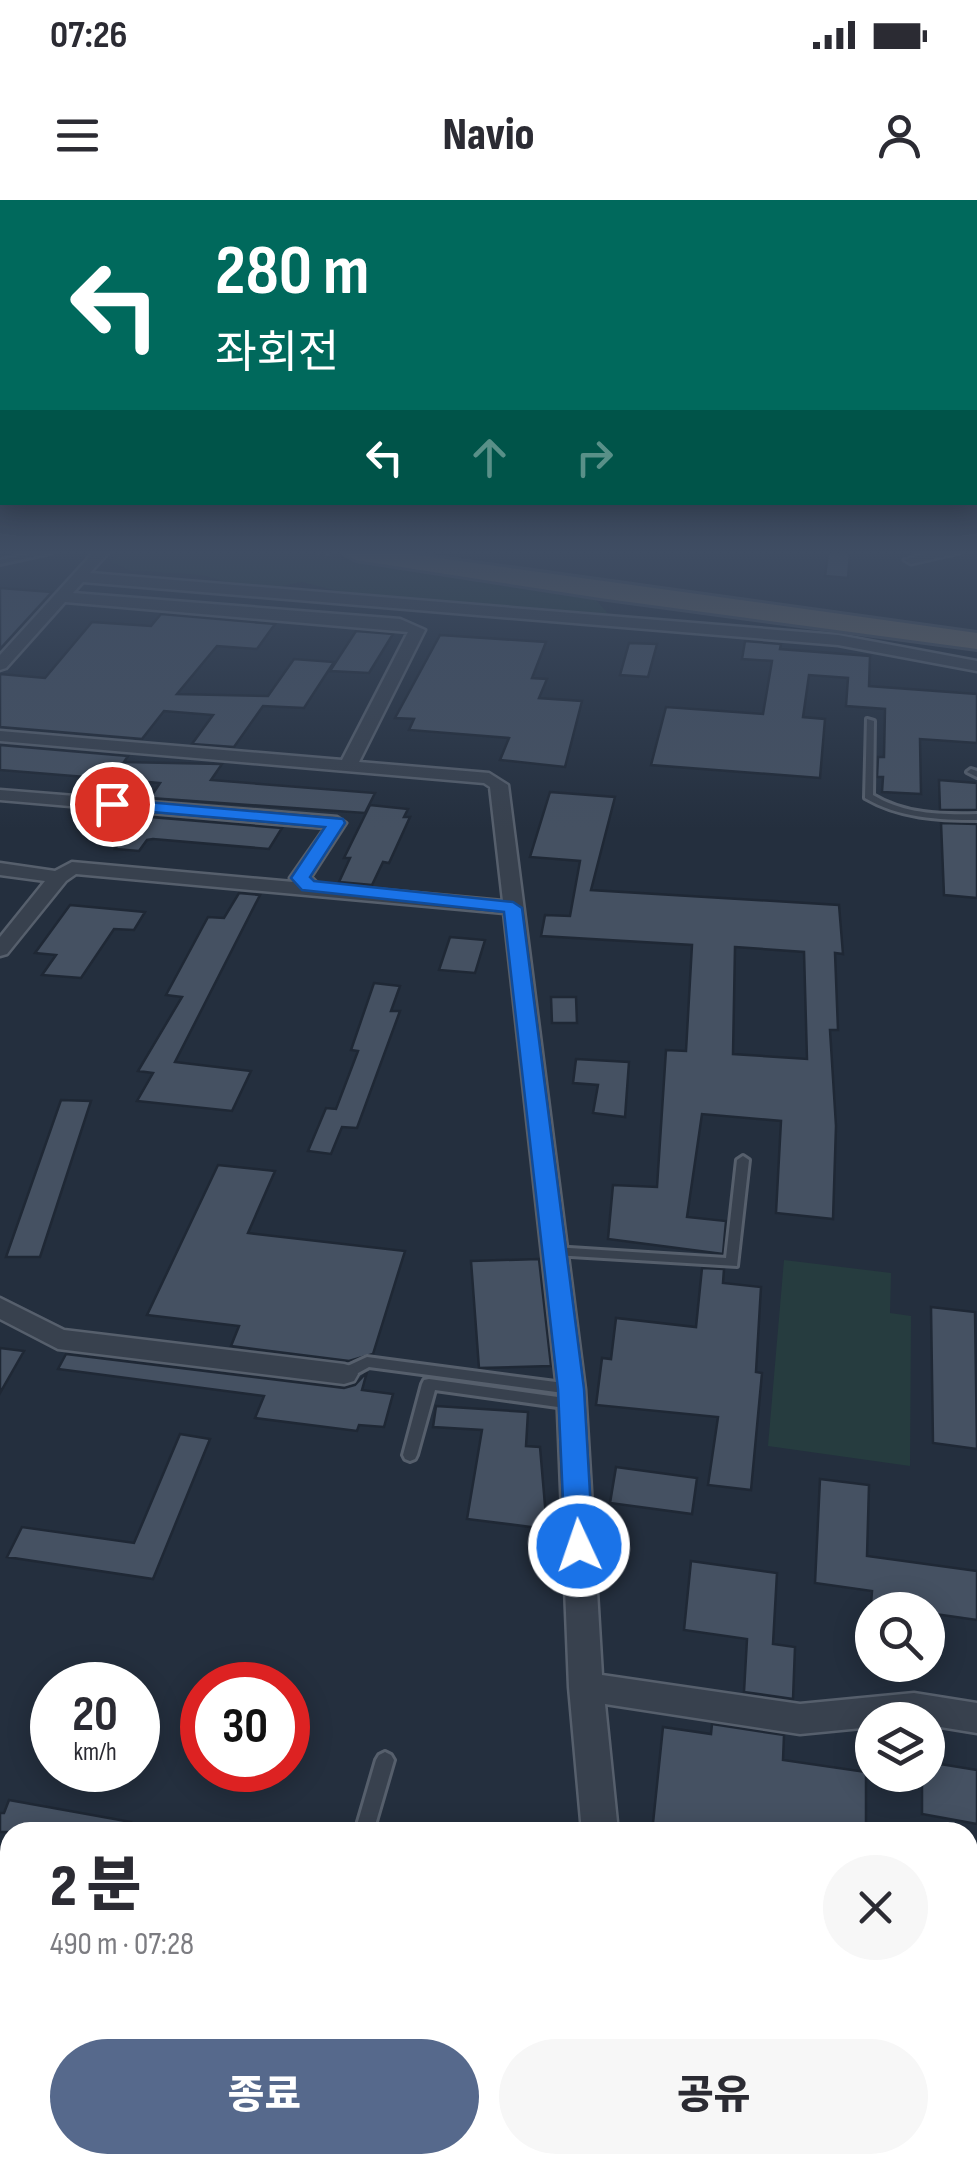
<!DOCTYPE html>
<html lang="ko">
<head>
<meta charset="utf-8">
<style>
	body { margin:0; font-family:"Sofia Sans Condensed","Noto Sans KR",sans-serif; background:#f7f7f7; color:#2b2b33; height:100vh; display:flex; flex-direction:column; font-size:38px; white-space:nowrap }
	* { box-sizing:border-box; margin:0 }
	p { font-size:32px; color:#7c7c81 }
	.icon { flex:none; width:55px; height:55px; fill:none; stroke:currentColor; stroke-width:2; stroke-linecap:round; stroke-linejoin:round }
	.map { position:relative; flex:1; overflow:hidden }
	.sheet { position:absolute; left:0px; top:1622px; width:978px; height:352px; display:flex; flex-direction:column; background:#fff; border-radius:30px 30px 0 0; box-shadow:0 5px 25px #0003 }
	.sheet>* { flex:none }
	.top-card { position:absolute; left:0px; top:0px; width:978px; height:305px; box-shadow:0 5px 25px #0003; background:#00695c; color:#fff; overflow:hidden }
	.fabs { position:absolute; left:855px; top:1392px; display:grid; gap:20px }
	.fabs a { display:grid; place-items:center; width:90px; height:90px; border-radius:50%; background:#fff; box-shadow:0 5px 25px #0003; font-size:50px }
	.speed { position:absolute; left:30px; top:1462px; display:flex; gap:20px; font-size:50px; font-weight:700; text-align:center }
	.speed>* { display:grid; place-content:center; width:130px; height:130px; border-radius:50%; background:#fff; box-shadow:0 5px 25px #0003; line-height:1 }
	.speed small { font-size:25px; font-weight:400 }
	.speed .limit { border:15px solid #d22; background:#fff; color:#111 }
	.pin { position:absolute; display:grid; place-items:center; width:85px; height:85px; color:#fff; margin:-42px; border:5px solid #fff; border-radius:50%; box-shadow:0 2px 10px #0007 }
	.me { position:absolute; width:110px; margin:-55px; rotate:357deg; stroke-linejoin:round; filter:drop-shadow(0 0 8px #0008) }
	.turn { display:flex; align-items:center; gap:35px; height:210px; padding:0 50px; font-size:45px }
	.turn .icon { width:130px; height:130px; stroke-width:2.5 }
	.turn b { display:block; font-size:70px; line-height:85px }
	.lanes { display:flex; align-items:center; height:95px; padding:0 50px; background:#0003; justify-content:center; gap:50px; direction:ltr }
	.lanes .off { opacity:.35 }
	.round { display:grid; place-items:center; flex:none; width:105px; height:105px; border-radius:52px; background:#f7f7f7 }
	.overview { display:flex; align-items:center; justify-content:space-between; height:170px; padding:0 50px }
	h1 { font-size:60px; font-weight:800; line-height:75px }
	.action { display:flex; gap:20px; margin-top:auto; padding:20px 50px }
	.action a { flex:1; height:115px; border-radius:60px; background:#56698c; color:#fff; font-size:40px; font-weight:800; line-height:115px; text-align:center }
	.action a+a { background:#f7f7f7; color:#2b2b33 }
	.status { display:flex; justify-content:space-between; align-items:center; height:70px; padding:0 50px; background:#fff; direction:ltr }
	.status svg { height:28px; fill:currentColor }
	header { display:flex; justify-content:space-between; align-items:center; height:130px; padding:0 50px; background:#fff; font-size:45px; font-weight:800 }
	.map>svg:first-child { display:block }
	.green { fill:#263c3f }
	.building { fill:#455162; stroke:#1f2835; stroke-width:2.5; fill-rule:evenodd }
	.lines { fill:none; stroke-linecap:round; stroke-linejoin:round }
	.service-casing { stroke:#565f6c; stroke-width:6 }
	.minor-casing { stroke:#565f6c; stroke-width:5 }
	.trunk-casing { stroke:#434c59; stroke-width:6 }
	.path { stroke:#44595c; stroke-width:2.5; stroke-dasharray:5 5; stroke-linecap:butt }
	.service { fill:#38414e; fill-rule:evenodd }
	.minor { fill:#38414e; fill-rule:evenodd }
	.trunk { fill:#656462; fill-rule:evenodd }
	.route { fill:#1a73e8; stroke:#114b97; stroke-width:2.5 }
</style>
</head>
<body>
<div class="status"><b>07:26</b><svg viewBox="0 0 49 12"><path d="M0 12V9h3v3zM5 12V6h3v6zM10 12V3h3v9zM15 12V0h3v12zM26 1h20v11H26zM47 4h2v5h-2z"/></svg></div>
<header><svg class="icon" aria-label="menu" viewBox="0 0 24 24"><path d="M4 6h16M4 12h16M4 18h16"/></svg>Navio<svg class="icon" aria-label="person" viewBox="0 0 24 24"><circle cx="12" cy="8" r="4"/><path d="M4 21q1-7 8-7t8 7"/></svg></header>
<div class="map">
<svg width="977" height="1973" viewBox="0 0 977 1973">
	<rect width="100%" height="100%" fill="#242f3e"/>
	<!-- green -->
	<path class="green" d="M122 353H301L596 400 610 416 346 393 302 382 282 386 234 384 202 375 129 370 111 362Z
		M784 1060 891 1073 890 1113 911 1116 910 1266 768 1246Z"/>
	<!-- building -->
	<path class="building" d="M828 353H850L848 378 825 376Z
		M0 388 52 392 0 449Z
		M161 414 275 424 257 449 217 446 177 494 268 496 294 459 334 462 304 508 263 506 234 547 192 544 213 515 164 511 142 539 0 527V474L45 478 92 422 151 426Z
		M356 431 393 434 369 473 330 471Z
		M440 435 546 442 532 478 547 479 539 498 582 501 565 567 500 560 509 538 409 530 414 519 395 518Z
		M745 441 781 444 780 449 870 456 869 486 977 494V543L920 539 921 594 882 592 883 577H877L878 557H884L885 509 846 506 848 478 809 475 803 517 825 519 820 578 651 565 666 507 763 514 772 461 742 459Z
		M629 443 657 444 648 477 620 475Z
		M0 545 128 556 124 562 222 564 211 580 375 593 365 613 150 598 160 583 115 579 116 572 110 579 0 570Z
		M939 580 977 583V610H940Z
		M550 592 615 597 591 690 839 705 843 754 835 753 838 830H830L836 926 833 1019 776 1013 781 921 702 914 687 1017 726 1021 723 1054 608 1039 613 985 657 987 666 850 686 851 692 745 541 736 545 715 570 716 580 661 530 657ZM735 747 804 752 807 859 733 854Z
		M370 605 408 609 404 617H410L389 663 383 662 372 685 339 682 350 658H344Z
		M138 616 282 628 269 649 153 639 147 640 139 651 115 649Z
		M941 623 977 624V698L944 695Z
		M239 693 260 695 175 862 251 871 232 911 137 901 153 873 138 871 182 797 166 795 208 717 224 718Z
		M70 705 145 712 134 730 114 729 81 778 42 775 56 755 35 753Z
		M450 737 485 740 475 773 439 770Z
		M374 783 400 786 391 811H400L357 928 342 927 331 954 308 951 326 908 336 909 358 851 351 850Z
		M551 797H576L577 823H552Z
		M576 859 629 862 625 917 593 913 598 885 573 883Z
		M61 900 91 901 40 1057H6Z
		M218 965 275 971 248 1033 405 1051 373 1154 349 1161 231 1146 239 1126 147 1115Z
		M539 1059 551 1166 479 1168 471 1061Z
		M702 1068 724 1069 723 1083 761 1087 756 1172 762 1173 751 1290 708 1285 718 1217 596 1205 602 1158 611 1159 616 1118 696 1127Z
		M931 1107 975 1112 977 1249 933 1243Z
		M0 1148 24 1151 0 1193Z
		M66 1154 344 1188 355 1185 367 1172 362 1190 393 1194 384 1227 359 1225 357 1231 255 1218 264 1196 58 1169Z
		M436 1206 528 1212 526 1246 540 1247 547 1329 467 1319 482 1230 433 1227Z
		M180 1234 210 1239 153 1379 7 1357 22 1327 134 1343Z
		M616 1267 697 1278 692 1314 610 1303Z
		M820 1279 869 1285 867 1356 977 1371V1420L928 1413V1410L871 1405 872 1391 815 1383Z
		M691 1361 777 1373 773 1444 795 1447 793 1499 744 1492 747 1439 684 1430Z
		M712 1524 784 1535 783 1560 866 1572V1632H716L653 1623 663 1527 711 1534Z
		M928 1562 977 1570V1624L922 1614V1575H928Z
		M9 1600 131 1622 130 1632H0V1613H4Z"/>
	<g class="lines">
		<defs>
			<path id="service" d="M35 353H50L0 364V360Z
				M867 519 874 521 873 595C904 614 941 615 977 614V620C938 620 899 618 865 598Z
				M971 569 977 571V577L967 572Z
				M743 956 749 960 737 1066 554 1055 547 1051 554 1047 726 1058 737 960Z
				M367 1157 571 1184 576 1185 578 1189 576 1193 571 1194 369 1167 349 1178H339L337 1174 339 1170Z
				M429 1179 572 1199 577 1200 579 1204 577 1208 572 1209 435 1190 417 1255 415 1259 410 1261 405 1259 403 1255 422 1184 424 1180Z
				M385 1552 391 1555 394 1560 373 1632H355L376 1560 379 1555Z"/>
			<path id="minor" d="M93 353H108L90 373 838 435 977 461V471L838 445 83 382 73 393 400 419 425 430 359 562 489 573 508 585 585 1189 602 1475 800 1504 914 1493 977 1503V1533L928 1525V1520H872V1527L800 1534 605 1504 618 1632H582L569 1487 557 1189 504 713 76 674 66 681 7 754 0 756V737L45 681 0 675V663L55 671 72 662 293 682 290 678 325 628 0 600V590L337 617 346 623 311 677 318 684 503 701 490 587 484 583 0 541V531L342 560 408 432 65 402 6 468 0 470V455Z
				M926 353H959L911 364 904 360Z
				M0 1098 64 1130 344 1164 354 1167 358 1174 354 1181 344 1184 58 1149 0 1119Z
				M0 1819 10 1821V1861L0 1859Z
				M577 1965H649L652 1973H580Z"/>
			<path id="trunk" d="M344 353H403L977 433V449L600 398 356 360Z"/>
		</defs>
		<!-- service casing -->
		<use href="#service" class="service-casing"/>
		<!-- minor casing -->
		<use href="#minor" class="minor-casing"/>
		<!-- trunk casing -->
		<use href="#trunk" class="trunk-casing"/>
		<!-- path -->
		<path class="path" d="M315 353 335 356"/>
		<!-- service -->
		<use href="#service" class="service"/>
		<!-- minor -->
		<use href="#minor" class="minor"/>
		<!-- trunk -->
		<use href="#trunk" class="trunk"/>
	</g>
	<!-- sky -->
	<linearGradient id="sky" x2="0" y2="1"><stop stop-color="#141a22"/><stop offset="0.56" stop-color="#3f4d63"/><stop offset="1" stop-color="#3f4d63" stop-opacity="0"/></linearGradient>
	<rect width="977" height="629" fill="url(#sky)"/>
	<!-- route -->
	<path class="route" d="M112 599 343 619 345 623 310 677 314 681 513 702 522 708 584 1189 593 1346 589 1353 579 1357 569 1353 565 1346 558 1189 504 712 302 690 291 678 325 627 106 608V601Z"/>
</svg>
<div class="fabs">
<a><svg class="icon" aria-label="search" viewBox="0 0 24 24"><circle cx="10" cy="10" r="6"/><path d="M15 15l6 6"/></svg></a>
<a><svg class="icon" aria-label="layers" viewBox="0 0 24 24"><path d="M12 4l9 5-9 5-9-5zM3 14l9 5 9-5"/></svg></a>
</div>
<div class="speed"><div>20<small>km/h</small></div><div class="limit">30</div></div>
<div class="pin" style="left:112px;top:604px;background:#d93025"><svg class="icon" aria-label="arrive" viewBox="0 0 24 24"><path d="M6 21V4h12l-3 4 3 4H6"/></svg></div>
<svg class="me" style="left:579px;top:1346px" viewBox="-20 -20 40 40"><circle r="17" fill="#1a73e8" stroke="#fff" stroke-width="3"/><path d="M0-11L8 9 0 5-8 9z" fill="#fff"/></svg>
<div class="top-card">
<div class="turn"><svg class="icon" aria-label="left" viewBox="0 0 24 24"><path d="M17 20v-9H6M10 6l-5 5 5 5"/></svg><div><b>280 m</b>좌회전</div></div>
<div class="lanes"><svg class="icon" aria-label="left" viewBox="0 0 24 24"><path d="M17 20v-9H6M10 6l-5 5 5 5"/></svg><svg class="icon off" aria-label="ahead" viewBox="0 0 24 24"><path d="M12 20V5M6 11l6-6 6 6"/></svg><svg class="icon off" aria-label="right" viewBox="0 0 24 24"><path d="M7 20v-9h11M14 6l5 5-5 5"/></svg></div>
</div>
<section class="sheet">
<div class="overview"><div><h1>2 분</h1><p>490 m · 07:28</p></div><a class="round"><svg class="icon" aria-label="close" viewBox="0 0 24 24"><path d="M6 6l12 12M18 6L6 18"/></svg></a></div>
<div class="action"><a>종료</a><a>공유</a></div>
</section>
</div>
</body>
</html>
